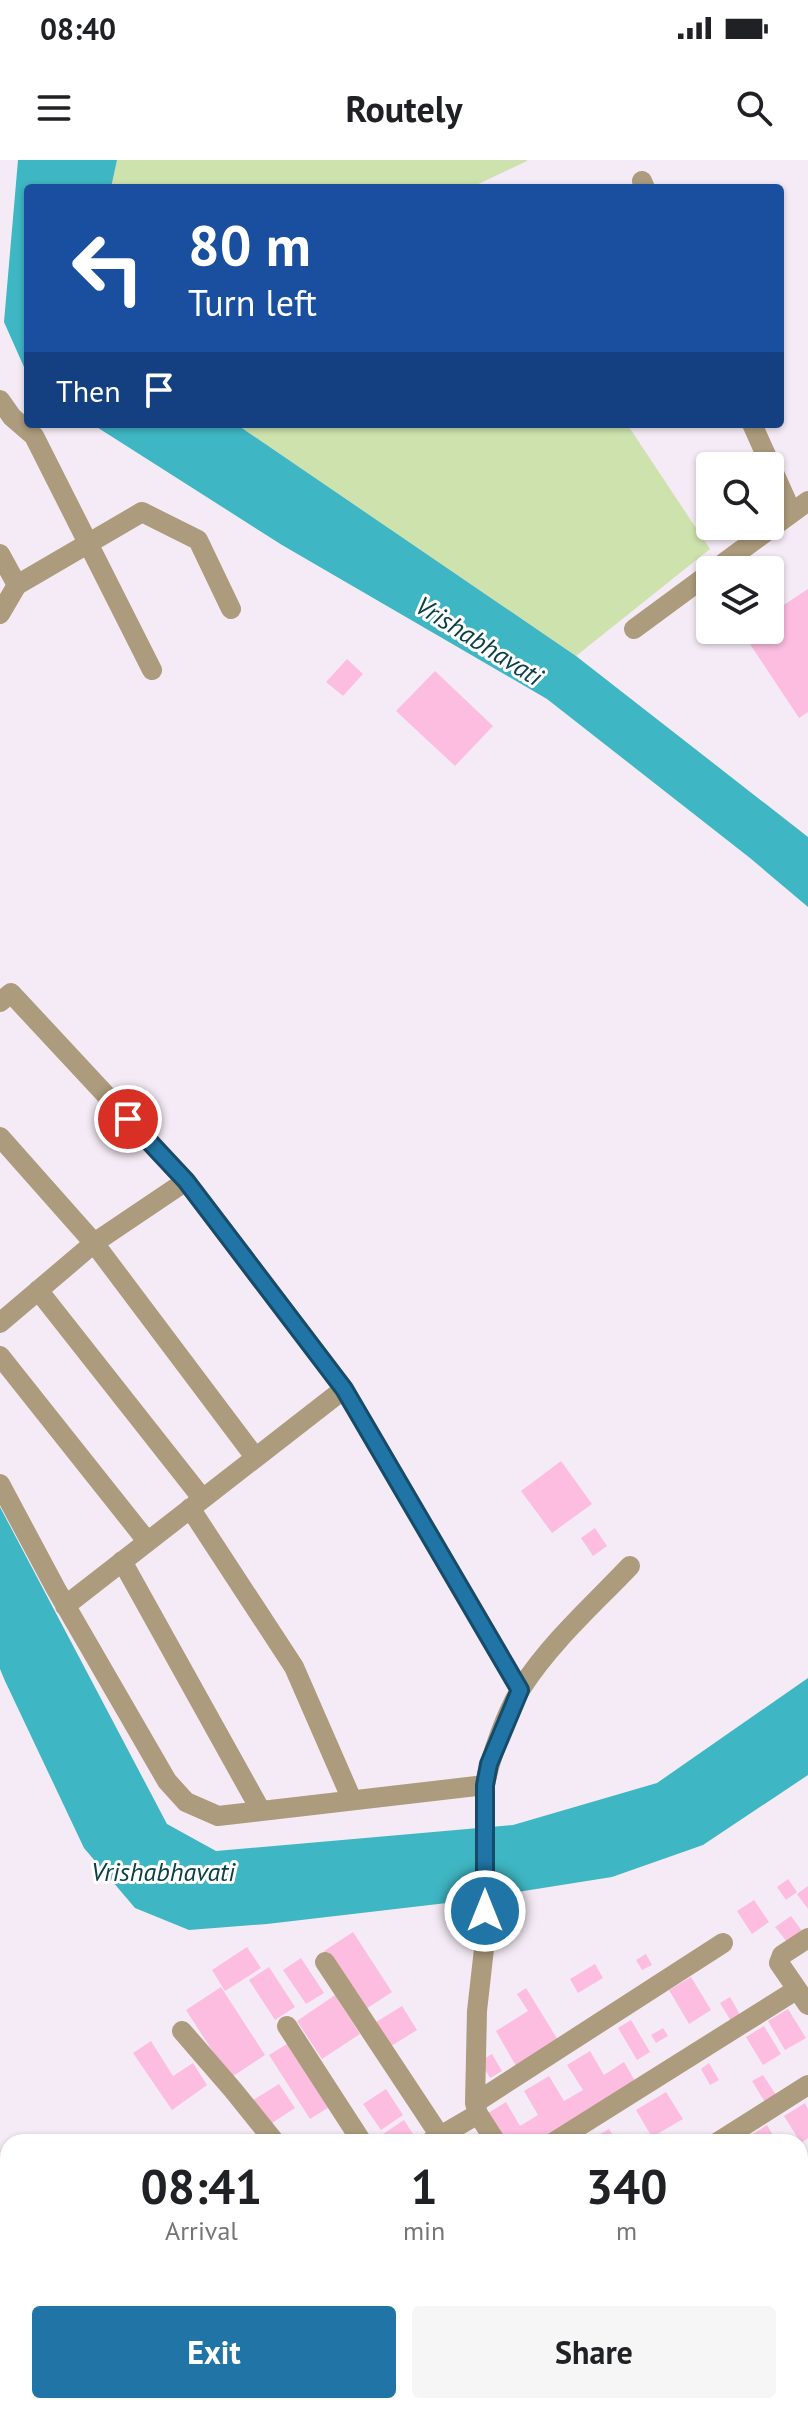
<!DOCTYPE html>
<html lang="en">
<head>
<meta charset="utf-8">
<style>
	body { margin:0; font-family:"PT Sans",sans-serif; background:#f6f6f6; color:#202124; height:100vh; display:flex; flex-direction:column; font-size:30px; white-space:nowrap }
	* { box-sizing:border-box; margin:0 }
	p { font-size:26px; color:#757577 }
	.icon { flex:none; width:44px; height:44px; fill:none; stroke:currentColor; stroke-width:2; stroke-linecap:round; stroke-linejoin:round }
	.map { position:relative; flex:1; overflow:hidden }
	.panel { position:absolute; left:0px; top:1974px; width:808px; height:280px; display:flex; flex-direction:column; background:#fff; border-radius:24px 24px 0 0; box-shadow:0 2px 6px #0004 }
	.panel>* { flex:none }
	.banner { position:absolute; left:24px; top:24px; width:760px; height:244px; border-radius:8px; box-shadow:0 2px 6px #0004; background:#1a4fa0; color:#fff; overflow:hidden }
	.buttons { position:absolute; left:696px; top:292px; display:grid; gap:16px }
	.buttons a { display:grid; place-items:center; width:88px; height:88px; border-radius:8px; background:#fff; box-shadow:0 2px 6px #0004; font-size:40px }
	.pin { position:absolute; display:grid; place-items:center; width:68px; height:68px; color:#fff; margin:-34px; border:4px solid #fff; border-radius:50%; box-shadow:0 2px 8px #0007 }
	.me { position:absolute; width:88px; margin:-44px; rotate:0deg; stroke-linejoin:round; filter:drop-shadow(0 0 6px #0008) }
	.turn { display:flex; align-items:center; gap:28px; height:168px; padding:0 32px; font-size:36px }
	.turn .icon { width:104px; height:104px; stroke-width:2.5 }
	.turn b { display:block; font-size:56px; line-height:68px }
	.then { display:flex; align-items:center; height:76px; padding:0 32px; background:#0003; gap:16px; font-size:30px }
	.eta { display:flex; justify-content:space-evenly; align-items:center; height:136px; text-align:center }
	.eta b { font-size:48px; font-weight:800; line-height:56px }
	.cta { display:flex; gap:16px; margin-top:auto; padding:16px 32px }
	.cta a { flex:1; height:92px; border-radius:8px; background:#2175a6; color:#fff; font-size:32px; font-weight:800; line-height:92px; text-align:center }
	.cta a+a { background:#f6f6f6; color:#202124 }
	.status { display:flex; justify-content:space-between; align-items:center; height:56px; padding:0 40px; background:#fff; direction:ltr }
	.status svg { height:22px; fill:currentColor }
	header { display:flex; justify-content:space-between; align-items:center; height:104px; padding:0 32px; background:#fff; font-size:36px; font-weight:800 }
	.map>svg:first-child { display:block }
	.green { fill:#cee2ad }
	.water { fill:#3fb6c3 }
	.building { fill:#fcbde0 }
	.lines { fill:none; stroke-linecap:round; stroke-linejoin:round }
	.minor { stroke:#ac9b7c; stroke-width:20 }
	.route-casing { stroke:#154c6c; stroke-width:20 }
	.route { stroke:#2175a6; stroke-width:14 }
	.labels { text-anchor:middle; stroke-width:6; stroke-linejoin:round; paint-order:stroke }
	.water-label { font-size:26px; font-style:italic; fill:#094046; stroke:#fff }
</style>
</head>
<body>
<div class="status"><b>08:40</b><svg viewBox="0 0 49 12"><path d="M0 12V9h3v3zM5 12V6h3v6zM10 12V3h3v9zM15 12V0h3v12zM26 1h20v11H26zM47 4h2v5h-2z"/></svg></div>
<header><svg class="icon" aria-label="menu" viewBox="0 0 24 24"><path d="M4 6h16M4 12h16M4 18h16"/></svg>Routely<svg class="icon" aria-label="search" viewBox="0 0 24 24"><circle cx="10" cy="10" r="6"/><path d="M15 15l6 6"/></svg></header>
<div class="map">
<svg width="808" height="2254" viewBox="0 0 808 2254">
	<rect width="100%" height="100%" fill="#f5ebf6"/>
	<!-- green -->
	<path class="green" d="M117 0H527V1L470 28H111Z
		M236 264H627L710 389 576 496Z"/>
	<!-- water -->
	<path class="water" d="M18 0H117L111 28H28V216L4 162Z
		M92 264H236L576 496 808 677V747L750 698 547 539 282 385Z
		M0 1347 167 1664 216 1691 513 1665 657 1623 808 1518V1615L703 1685 612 1717 447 1743 267 1764 189 1770 135 1748 84 1688 5 1521 0 1509Z"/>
	<!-- building -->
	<path class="building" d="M808 429V552L799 558 742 472 746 470H770V454Z
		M347 499 363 514 343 536 326 522Z
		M435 511 493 566 455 606 396 551Z
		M561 1301 592 1344 552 1373 521 1331Z
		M595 1368 607 1386 593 1396 581 1378Z
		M788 1719 797 1732 786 1740 777 1727Z
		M808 1726V1749L797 1734Z
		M754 1740 769 1762 752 1774 737 1751Z
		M791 1756 802 1771 787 1782 775 1767Z
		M353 1772 392 1832 363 1851 324 1791Z
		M247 1787 261 1808 225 1831 212 1810Z
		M646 1794 652 1805 642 1810 636 1800Z
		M301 1798 324 1833 306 1844 283 1810Z
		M595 1804 603 1818 578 1833 570 1819Z
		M269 1807 295 1847 275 1860 249 1820Z
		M691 1817 711 1850 689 1864 669 1830Z
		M221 1827 265 1895 230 1918 186 1850Z
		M526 1828 558 1880 516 1906 496 1871 528 1851 517 1834Z
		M335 1835 360 1874 322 1899 297 1861Z
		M730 1837 743 1860 734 1866 720 1843Z
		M402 1846 417 1870 388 1888 373 1864Z
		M788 1849 806 1878 785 1890 768 1861Z
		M631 1860 650 1892 637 1900 618 1868Z
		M764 1866 781 1894 763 1905 746 1877Z
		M663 1868 668 1876 656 1883 651 1875Z
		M151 1881 173 1916 193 1903 207 1925 172 1950 133 1893Z
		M290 1882 331 1946 310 1959 269 1895Z
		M590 1891 604 1915 624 1902 638 1926 546 1982H499L483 1956 506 1942 520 1966 538 1955 524 1931 549 1916 564 1941 583 1930 567 1905Z
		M492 1894 502 1911 490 1918 480 1901Z
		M709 1903 719 1920 710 1925 701 1909Z
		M763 1915 776 1935 765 1942 752 1921Z
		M279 1924 295 1948 266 1967 250 1942Z
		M386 1929 403 1955 381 1970 363 1944Z
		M666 1932 683 1959 652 1977 636 1950Z
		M805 1943 808 1949V1978L801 1983 784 1956Z
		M404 1960 418 1982H389L383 1974Z
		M767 1965 777 1982H751L748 1977Z
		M609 1969 617 1982H601L598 1975Z
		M802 1995 808 2007V2032L800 2036V1997Z
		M800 2237 808 2249V2254H784L780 2249 784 2246H800Z
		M500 2246H535L523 2254H493L492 2251Z
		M544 2246H552L557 2254H531Z
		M684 2246H707L713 2254H673Z"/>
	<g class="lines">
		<!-- minor -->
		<path class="minor" d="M642 21 645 28
			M0 240 12 257 34 276 152 510
			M752 264 792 353
			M0 394 17 425
			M714 410 808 341
			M0 454 17 425 142 352 198 380 231 449
			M634 469 710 413
			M0 842 11 833 186 1021 344 1229 65 1446
			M0 977 94 1083 186 1021
			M38 1130 202 1338
			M0 1163 94 1083 255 1297
			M0 1196 147 1381
			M344 1229 520 1530
			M0 1324 56 1429 167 1621 186 1642 218 1656 485 1625V1780L477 1851 475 1943 478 1954 496 1982
			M190 1348 294 1507 352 1640
			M122 1401 261 1651
			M485 1625C490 1598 507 1550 522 1527 551 1482 593 1445 630 1406
			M808 1778 782 1795 779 1803 808 1845
			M325 1802 440 1976
			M287 1866 362 1982
			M182 1871 233 1930 275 1982
			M475 1943 723 1783
			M430 1982 478 1954
			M554 1982 796 1830
			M718 1982 808 1925
			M800 2209 806 2205
			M663 2246 668 2254
			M476 2248 479 2246
			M603 2254 617 2246
			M733 2254 745 2246"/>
	</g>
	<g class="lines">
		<defs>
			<path id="route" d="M128 959 186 1021 344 1229 520 1530 489 1604 485 1625V1751"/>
		</defs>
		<!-- route casing -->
		<use href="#route" class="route-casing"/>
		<!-- route -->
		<use href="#route" class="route"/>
	</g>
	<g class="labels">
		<!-- water labels -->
		<g class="water-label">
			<text transform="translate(479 481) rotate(32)" y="9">Vrishabhavati</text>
			<text x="163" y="1721">Vrishabhavati</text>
		</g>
	</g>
</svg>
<div class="buttons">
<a><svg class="icon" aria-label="search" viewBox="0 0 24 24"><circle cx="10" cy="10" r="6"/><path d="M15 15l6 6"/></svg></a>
<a><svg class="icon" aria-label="layers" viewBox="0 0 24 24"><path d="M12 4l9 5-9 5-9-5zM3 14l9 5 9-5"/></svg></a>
</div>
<div class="pin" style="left:128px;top:959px;background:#d93025"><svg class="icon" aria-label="arrive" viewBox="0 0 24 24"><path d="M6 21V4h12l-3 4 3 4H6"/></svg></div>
<svg class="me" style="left:485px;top:1751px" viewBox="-20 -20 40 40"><circle r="17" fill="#2175a6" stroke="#fff" stroke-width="3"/><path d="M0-11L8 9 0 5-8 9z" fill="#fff"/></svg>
<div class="banner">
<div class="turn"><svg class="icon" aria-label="left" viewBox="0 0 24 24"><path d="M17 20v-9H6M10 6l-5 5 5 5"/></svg><div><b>80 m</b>Turn left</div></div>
<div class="then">Then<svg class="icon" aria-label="arrive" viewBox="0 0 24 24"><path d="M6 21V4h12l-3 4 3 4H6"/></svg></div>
</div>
<section class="panel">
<div class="eta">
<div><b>08:41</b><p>Arrival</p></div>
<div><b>1</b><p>min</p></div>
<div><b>340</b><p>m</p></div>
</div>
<div class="cta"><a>Exit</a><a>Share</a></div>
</section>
</div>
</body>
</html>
